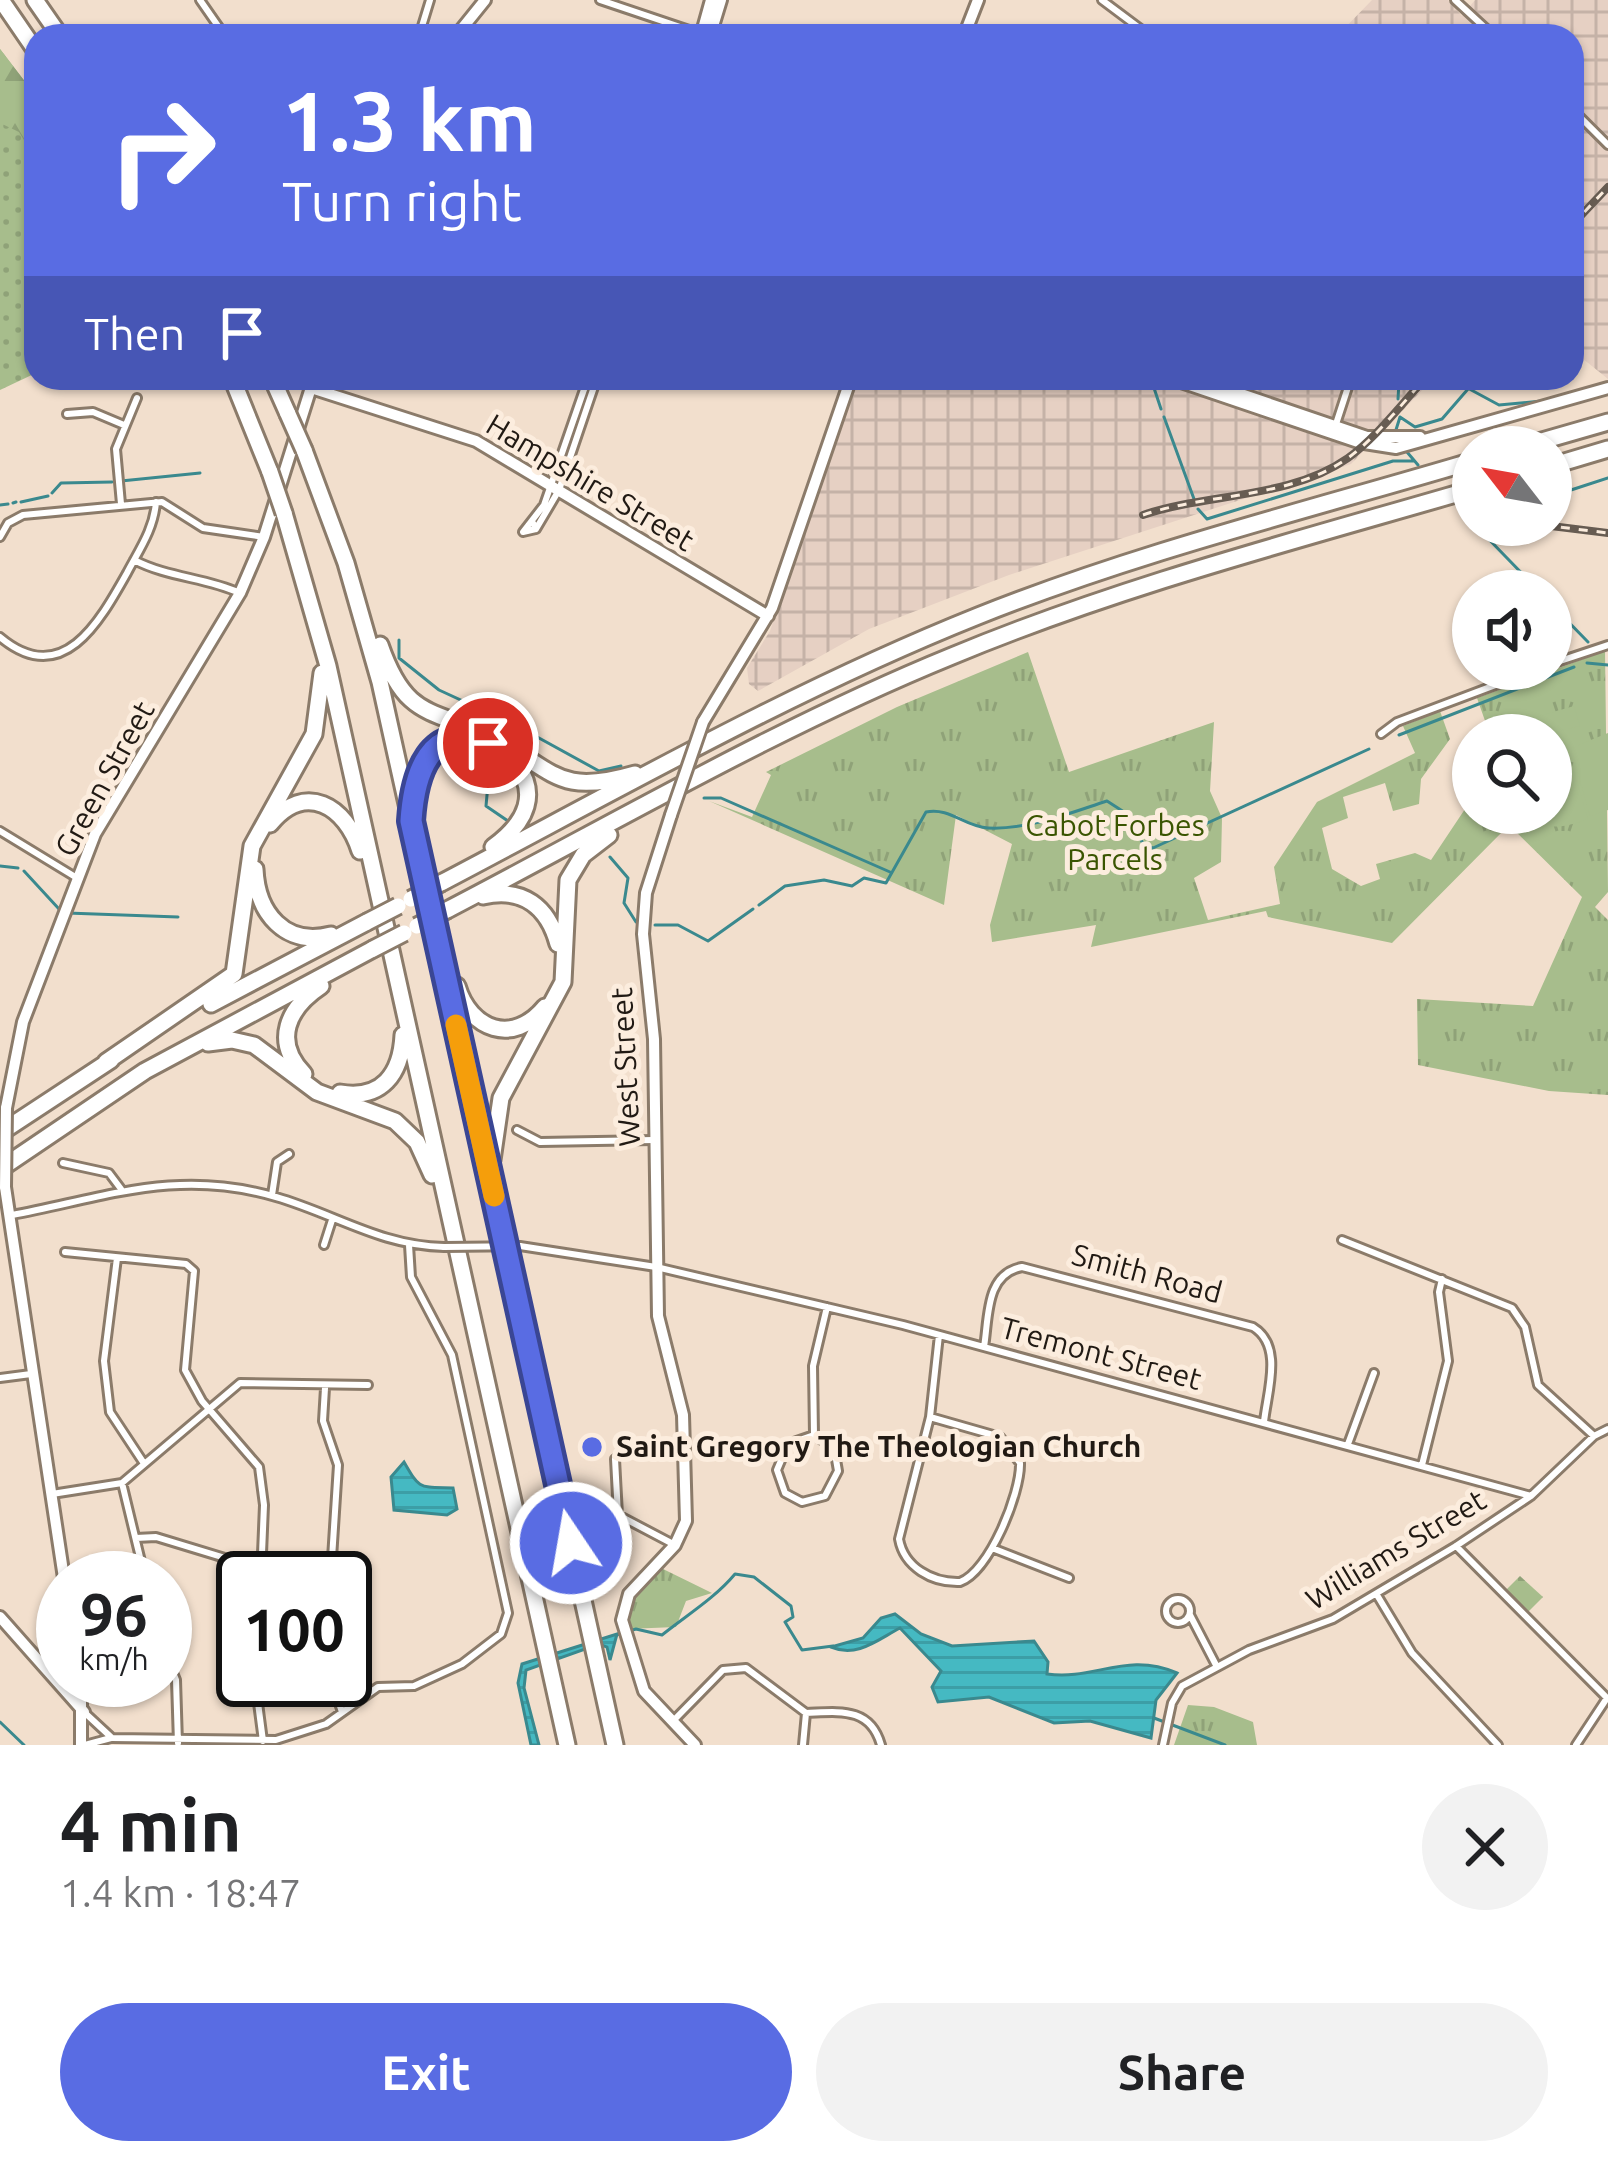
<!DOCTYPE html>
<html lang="en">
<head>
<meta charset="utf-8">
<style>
	body { margin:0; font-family:Ubuntu,sans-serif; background:#f2f2f2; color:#202124; height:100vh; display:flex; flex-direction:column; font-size:45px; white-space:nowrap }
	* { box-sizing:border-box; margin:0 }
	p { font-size:39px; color:#757577 }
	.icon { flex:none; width:66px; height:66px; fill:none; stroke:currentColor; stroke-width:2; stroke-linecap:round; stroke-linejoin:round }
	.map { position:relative; height:1745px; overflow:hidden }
	.drawer { display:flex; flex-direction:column; background:#fff; flex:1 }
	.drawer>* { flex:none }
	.banner { position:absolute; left:24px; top:24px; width:1560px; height:366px; border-radius:36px; box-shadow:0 3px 9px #0004; background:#596ce3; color:#fff; overflow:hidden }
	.needle { width:78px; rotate:301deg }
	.buttons { position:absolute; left:1452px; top:426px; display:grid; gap:24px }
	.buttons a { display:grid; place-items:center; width:120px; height:120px; border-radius:50%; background:#fff; box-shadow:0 3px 9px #0004; font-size:60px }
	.speed { position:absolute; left:36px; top:1551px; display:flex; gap:24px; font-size:60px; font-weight:700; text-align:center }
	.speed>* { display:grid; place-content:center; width:156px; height:156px; border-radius:50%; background:#fff; box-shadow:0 3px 9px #0004; line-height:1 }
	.speed small { font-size:30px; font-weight:400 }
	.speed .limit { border:6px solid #111; border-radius:18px; background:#fff; color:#111 }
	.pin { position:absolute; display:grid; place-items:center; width:102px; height:102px; color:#fff; margin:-51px; border:6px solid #fff; border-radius:50%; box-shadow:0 3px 12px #0007 }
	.me { position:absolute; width:132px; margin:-66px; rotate:348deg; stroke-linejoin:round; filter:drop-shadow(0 0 9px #0008) }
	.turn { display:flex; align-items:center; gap:42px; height:252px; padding:0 60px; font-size:54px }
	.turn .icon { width:156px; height:156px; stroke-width:2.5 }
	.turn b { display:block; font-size:84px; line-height:102px }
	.then { display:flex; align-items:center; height:114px; padding:0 60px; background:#0003; gap:24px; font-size:45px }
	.round { display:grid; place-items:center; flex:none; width:126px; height:126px; border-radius:63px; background:#f2f2f2 }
	.headline { display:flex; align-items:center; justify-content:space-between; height:204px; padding:0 60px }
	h1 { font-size:72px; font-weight:700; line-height:90px }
	.primary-button { display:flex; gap:24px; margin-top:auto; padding:24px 60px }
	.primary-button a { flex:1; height:138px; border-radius:72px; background:#596ce3; color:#fff; font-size:48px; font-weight:700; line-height:138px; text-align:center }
	.primary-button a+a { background:#f2f2f2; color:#202124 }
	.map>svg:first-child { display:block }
	.industrial { fill:url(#industrial-grid) }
	.grass { fill:url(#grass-dots) }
	.forest { fill:url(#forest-firs) }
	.cemetery { fill:url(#cemetery-stones) }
	.park { fill:url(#park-tufts) }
	.garden { fill:#a7bd8c }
	.water { fill:url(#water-rules); stroke:#3a898e; stroke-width:3 }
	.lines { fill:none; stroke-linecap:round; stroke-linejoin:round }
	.stream { stroke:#3a898e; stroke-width:3 }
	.street-casing { stroke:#8b7b6a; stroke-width:12 }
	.secondary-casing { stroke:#8b7b6a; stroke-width:16 }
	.highway-casing { stroke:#8b7b6a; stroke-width:21 }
	.street { stroke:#fff; stroke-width:6 }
	.secondary { stroke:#fff; stroke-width:10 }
	.highway { stroke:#fff; stroke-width:15 }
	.rail-casing { stroke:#675c52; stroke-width:8 }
	.rail { stroke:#fcedde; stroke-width:3; stroke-dasharray:9; stroke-linecap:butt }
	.street-bridge-casing { stroke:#8b7b6a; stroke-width:12; stroke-linecap:butt }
	.secondary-bridge-casing { stroke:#8b7b6a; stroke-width:16; stroke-linecap:butt }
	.highway-bridge-casing { stroke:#8b7b6a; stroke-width:21; stroke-linecap:butt }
	.street-bridge { stroke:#fff; stroke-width:6 }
	.secondary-bridge { stroke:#fff; stroke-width:10 }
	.highway-bridge { stroke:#fff; stroke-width:15 }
	.route-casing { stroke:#3a4694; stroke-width:30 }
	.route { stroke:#596ce3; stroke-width:21 }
	.slow { stroke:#f59e0b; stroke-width:21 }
	.poi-dot { fill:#596ce3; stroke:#fcedde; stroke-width:4.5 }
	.labels { text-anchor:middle; stroke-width:10; stroke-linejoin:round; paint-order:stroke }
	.street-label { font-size:30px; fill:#211a14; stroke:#fcedde }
	.park-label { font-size:30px; fill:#3a5501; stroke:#fcedde }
	.poi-label { font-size:30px; font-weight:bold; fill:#211a14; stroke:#fcedde; text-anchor:start }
</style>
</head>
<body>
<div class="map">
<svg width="1608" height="1745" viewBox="0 0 1608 1745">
	<defs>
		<pattern id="industrial-grid" width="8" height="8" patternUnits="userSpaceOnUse" patternTransform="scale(3)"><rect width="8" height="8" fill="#e6d0c3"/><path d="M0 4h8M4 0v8" fill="none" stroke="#c5b2a7"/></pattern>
		<pattern id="grass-dots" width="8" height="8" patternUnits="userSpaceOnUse" patternTransform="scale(3)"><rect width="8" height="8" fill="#a7bd8c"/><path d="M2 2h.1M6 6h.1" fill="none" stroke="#8fa278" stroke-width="1.8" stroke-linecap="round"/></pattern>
		<pattern id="forest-firs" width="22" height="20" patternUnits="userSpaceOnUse" patternTransform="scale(3)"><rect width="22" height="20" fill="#a7bd8c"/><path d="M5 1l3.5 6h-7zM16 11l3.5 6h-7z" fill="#8fa278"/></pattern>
		<pattern id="cemetery-stones" width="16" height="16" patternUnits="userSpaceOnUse" patternTransform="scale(3)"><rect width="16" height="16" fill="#a7bd8c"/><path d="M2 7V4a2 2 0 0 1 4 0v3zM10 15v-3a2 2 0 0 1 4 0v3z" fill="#8fa278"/></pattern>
		<pattern id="park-tufts" width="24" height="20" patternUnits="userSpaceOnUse" patternTransform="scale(3)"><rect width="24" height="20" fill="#a7bd8c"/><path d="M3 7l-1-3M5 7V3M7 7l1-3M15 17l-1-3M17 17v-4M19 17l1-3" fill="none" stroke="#8fa278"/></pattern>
		<pattern id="water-rules" width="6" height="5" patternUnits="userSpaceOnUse" patternTransform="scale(3)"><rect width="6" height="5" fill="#45b9c2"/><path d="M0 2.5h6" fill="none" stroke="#3c9ea6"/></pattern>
	</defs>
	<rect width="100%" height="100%" fill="#f2dfcd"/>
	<!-- industrial -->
	<path class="industrial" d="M1372 0H1448L1462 16 1475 0H1608V379L1572 350V36H1337Z
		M856 378H1434L1351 464 1009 575 869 629 758 691 749 684 747 668 770 631Z"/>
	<!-- grass -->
	<path class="grass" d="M0 49 36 96V373L0 390Z"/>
	<!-- forest -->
	<path class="forest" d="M0 49 36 96V159L19 132 0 123Z"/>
	<!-- cemetery -->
	<path class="cemetery" d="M1520 1576 1543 1597 1527 1613 1505 1591Z"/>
	<!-- park -->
	<path class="park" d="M1605 651 1608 892 1595 907 1608 920V1095L1549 1091 1418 1065 1417 999 1533 1006 1582 897 1509 825 1392 943 1268 917 1266 911 1091 947 1096 925 992 942 990 925 1012 844 956 815 944 905 709 801 752 817 771 775 766 772 897 707 1028 652 1069 772 1214 722 1210 791 1222 818 1221 862 1194 878 1208 920 1280 904 1274 867 1317 802 1415 753 1403 726 1440 711 1450 739 1421 779 1419 804 1393 811 1385 783 1343 797 1348 818 1322 828 1332 869 1361 886 1380 879 1376 864 1415 853 1431 860 1473 797V813H1551V735H1490L1477 698Z
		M661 1568 712 1593 686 1601 676 1627 627 1629 630 1602Z
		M1188 1705 1214 1707 1253 1722 1257 1745H1174Z"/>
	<!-- garden -->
	<path class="garden" d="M1574 706 1580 726 1541 735 1536 717Z
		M1608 733V810L1590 816 1571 748Z
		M1567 749 1588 819C1560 829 1547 831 1522 813H1551V754Z"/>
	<!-- water -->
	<path class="water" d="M404 1462C420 1490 419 1487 453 1488L457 1509 447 1515 394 1510 391 1477Z
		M895 1614 921 1634 952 1646 1034 1641 1048 1662 1047 1674C1094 1681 1126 1651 1177 1673L1156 1700 1151 1738 1090 1721 1054 1723 989 1697 938 1702 932 1687 941 1671 900 1628C877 1640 857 1658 831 1647L863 1638 881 1618Z
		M617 1634 610 1660 607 1647 599 1644 526 1670 524 1688 539 1745H531L518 1683 522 1664Z"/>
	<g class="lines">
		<!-- stream -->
		<path class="stream" d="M1449 378 1499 405 1542 401
			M1154 388 1161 409
			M1398 399 1399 382
			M1164 417 1194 499
			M1395 433 1400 417 1415 427 1442 419 1468 389
			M1407 452 1418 465
			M121 481 200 473
			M1569 484 1571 490 1608 478
			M52 493 61 483 112 482
			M21 502 48 496
			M13 503 16 502
			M0 505 8 504
			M1198 509 1207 519 1393 461H1414
			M1461 511 1473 523
			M1475 525 1539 591
			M1551 604 1588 642
			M399 640V658L439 690 517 726V744
			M1551 643 1566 641
			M1587 663 1608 665
			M519 727 599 771 621 766
			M1399 735 1574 667
			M504 763 488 784 486 806 511 823
			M704 798H721L890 872
			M610 857 628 878 624 903 636 922
			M0 866 18 868
			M24 871 59 909
			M759 905 785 886 824 880 852 886 864 878 886 883 926 812C950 807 965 827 988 828 1028 830 1070 813 1107 801L1124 812 1144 845 1153 848 1369 749
			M67 913 178 917
			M655 925H678L708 941 753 909
			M616 1635 636 1629 662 1635C687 1615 715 1598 735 1574L754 1577 791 1606 793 1617 785 1622 802 1650 833 1646
			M1154 1718 1225 1745
			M0 1722 24 1745"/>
		<defs>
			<path id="street" d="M200 0 225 36
				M600 0 704 35
				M1102 0 1150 36
				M1455 0 1494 36
				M419 36 430 0
				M1572 109 1608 145
				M67 414 93 412 124 425
				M1336 424 1351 378
				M121 504 116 449 137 398
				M533 523 536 529 523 532 544 505 588 378
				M536 529 559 490 597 378
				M0 537 8 523 23 515 162 502 203 528 264 537
				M134 560C169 578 204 577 240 593
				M0 637C62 689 99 623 127 573 139 550 154 529 156 502
				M1551 664 1608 645
				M1381 734 1397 722 1538 669
				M0 831 77 878
				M517 1130 540 1142 654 1140
				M63 1163 109 1173 121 1189
				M272 1195 277 1162 289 1154
				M12 1215C107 1197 178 1168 276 1197 335 1214 381 1246 444 1247
				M1342 1240 1512 1308 1525 1327 1538 1385 1594 1436
				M324 1245 332 1220
				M520 1246 656 1267 903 1325 1531 1496
				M65 1252 186 1264 194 1271 185 1370 202 1401 259 1467 264 1505 261 1578
				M117 1258 104 1361 110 1412 143 1462
				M984 1347C989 1317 985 1274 1022 1267L1253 1327C1284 1346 1267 1392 1264 1422
				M0 1378 31 1374
				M325 1388 323 1421 338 1465 331 1574
				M930 1417 1000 1437 1020 1463C1021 1493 989 1572 960 1582 932 1583 904 1567 899 1539L930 1417 939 1335
				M814 1435 834 1448 838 1471 825 1496 802 1502 785 1493 777 1470 788 1444 814 1435 813 1366 827 1307
				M1348 1444 1374 1373
				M615 1459 618 1515 675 1545
				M1422 1465 1448 1361 1439 1292 1442 1279
				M122 1483 145 1578
				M52 1494 122 1483 240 1383 368 1385
				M136 1538 156 1537 261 1569 331 1575
				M1456 1546 1608 1699
				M992 1548 1069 1578
				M1377 1595 1412 1653 1498 1745
				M1166 1611a12 12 0 1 1 24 0a12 12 0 1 1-24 0Z
				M1190 1615 1217 1667
				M165 1653 176 1680 178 1743
				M255 1680 263 1741
				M331 1680 342 1712
				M84 1712 112 1738 276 1740 326 1724 378 1687 414 1686 462 1664 501 1634 508 1613 452 1355 411 1277 409 1245
				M675 1719 723 1670 746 1668 806 1713C838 1712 870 1706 881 1745
				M85 1745 111 1738
				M803 1745 806 1713
				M1163 1745 1172 1703 1182 1686 1249 1650 1333 1619 1456 1546 1531 1496 1594 1436 1608 1429
				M1576 1745 1607 1698"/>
			<path id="secondary" d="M456 36 485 0
				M701 36 711 0
				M710 36 721 0
				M964 36 978 0
				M1169 378 1358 442 1396 448 1608 388
				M1194 378 1367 437H1420
				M311 388 476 441 768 616
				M703 722 772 608 851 378
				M671 815 646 893 643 934 654 1039 658 1316 683 1415 686 1521 675 1545 629 1594 622 1620 644 1691 695 1745
				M6 1108 23 1022 95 834 240 593 264 537 314 378
				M5 1187 64 1578
				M0 1617 84 1712
				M81 1745V1680"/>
			<path id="highway" d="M1 0 36 51
				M35 0 60 36
				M232 378 270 472
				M272 378 288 414
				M1521 447 1608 422
				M304 450 346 563 380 682 615 1745
				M1551 466 1608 449
				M284 513 328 666 567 1745
				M380 645C407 723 434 707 497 740 556 772 559 796 635 774
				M412 806C415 767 430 734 475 739
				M270 824C305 781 346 806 360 851
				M493 847C526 823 542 792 511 758
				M255 869C257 913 285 947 331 935
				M441 883C618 790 793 690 978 616 1138 552 1308 510 1473 461
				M483 896C523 887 548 907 558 944
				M447 910C614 823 778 727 952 656 1120 586 1298 540 1473 489
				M457 986C470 1030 513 1046 545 1007
				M211 1004 367 922
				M208 1043 232 1040 254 1045 317 1092 395 1121 417 1142 432 1175
				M106 1062 234 974 252 846 314 734 322 673
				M304 1074C272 1041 288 1008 321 986
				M340 1093C382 1100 401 1074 403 1035
				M0 1133 111 1060
				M492 1160 501 1098 563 982 568 880 583 855 609 835
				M0 1169 145 1071 373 949"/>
		</defs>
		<!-- street casing -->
		<use href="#street" class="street-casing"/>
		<!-- secondary casing -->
		<use href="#secondary" class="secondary-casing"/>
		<!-- highway casing -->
		<use href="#highway" class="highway-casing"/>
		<!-- street -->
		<use href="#street" class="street"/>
		<!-- secondary -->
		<use href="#secondary" class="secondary"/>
		<!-- highway -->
		<use href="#highway" class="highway"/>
		<defs>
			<path id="rail" d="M1572 225 1608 187
				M1143 515C1207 493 1290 499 1348 458 1377 437 1401 404 1426 378
				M1543 525 1608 533"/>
		</defs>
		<!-- rail casing -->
		<use href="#rail" class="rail-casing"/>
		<!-- rail -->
		<use href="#rail" class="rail"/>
		<defs>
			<path id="street-bridge" d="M444 1247 520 1246"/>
			<path id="secondary-bridge" d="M671 815 703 722
				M5 1187 6 1108"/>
			<path id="highway-bridge" d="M288 414 304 450
				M270 472 284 513
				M411 899 441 883
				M367 922 398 906
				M417 926 447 910
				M373 949 404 933"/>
		</defs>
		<!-- street-bridge casing -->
		<use href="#street-bridge" class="street-bridge-casing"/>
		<!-- secondary-bridge casing -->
		<use href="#secondary-bridge" class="secondary-bridge-casing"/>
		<!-- highway-bridge casing -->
		<use href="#highway-bridge" class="highway-bridge-casing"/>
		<!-- street-bridge -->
		<use href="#street-bridge" class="street-bridge"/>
		<!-- secondary-bridge -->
		<use href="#secondary-bridge" class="secondary-bridge"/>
		<!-- highway-bridge -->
		<use href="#highway-bridge" class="highway-bridge"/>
	</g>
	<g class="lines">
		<defs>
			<path id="route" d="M488 743C429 721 414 775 411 821L571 1543"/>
		</defs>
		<!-- route casing -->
		<use href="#route" class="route-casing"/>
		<!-- route -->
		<use href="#route" class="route"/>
		<!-- slow -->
		<path class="slow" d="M456 1025 494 1196"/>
	</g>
	<!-- markers -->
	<circle class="poi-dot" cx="592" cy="1447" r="12"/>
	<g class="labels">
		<!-- street labels -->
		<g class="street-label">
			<text transform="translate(590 483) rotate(31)" y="10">Hampshire Street</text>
			<text transform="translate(105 779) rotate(-61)" y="10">Green Street</text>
			<text transform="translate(626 1067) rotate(-93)" y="10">West Street</text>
			<text transform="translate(1147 1274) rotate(15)" y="10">Smith Road</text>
			<text transform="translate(1101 1354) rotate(15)" y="10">Tremont Street</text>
			<text transform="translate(1396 1550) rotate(-31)" y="10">Williams Street</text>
		</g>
		<!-- park labels -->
		<g class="park-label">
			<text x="1115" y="836">Cabot Forbes<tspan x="1115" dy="34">Parcels</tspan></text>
		</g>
		<!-- poi labels -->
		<g class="poi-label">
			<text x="616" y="1457">Saint Gregory The Theologian Church</text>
		</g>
	</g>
</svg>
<div class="buttons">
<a><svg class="needle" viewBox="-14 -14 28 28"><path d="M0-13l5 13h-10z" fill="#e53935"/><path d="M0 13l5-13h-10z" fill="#757577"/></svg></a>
<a><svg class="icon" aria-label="sound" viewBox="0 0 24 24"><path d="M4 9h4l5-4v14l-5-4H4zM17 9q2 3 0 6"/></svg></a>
<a><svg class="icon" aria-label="search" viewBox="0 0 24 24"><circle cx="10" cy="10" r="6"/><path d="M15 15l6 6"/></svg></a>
</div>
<div class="speed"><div>96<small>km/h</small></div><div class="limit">100</div></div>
<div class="pin" style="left:488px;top:743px;background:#d93025"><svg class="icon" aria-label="arrive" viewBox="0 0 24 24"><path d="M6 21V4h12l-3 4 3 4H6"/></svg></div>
<svg class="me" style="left:571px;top:1543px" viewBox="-20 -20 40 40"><circle r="17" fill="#596ce3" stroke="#fff" stroke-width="3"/><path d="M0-11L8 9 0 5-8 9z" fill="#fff"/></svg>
<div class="banner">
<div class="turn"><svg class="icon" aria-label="right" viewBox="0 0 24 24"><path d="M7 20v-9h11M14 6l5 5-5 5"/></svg><div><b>1.3 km</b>Turn right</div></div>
<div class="then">Then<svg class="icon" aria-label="arrive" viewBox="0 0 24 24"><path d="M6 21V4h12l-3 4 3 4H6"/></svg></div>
</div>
</div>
<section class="drawer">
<div class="headline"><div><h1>4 min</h1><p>1.4 km · 18:47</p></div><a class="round"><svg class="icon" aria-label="close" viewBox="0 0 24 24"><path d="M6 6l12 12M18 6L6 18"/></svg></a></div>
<div class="primary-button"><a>Exit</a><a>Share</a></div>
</section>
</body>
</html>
